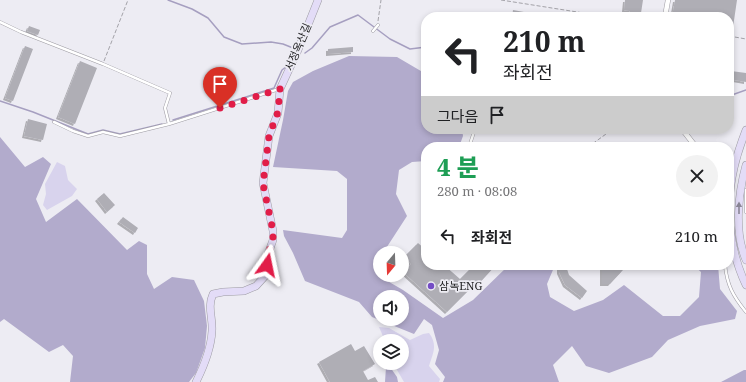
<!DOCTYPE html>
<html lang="ko">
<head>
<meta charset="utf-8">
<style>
	body { margin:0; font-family:"Noto Serif","Noto Sans KR",serif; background:#f2f2f2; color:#202124; height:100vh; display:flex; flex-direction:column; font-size:15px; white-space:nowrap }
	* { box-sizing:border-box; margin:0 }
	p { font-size:13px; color:#757577 }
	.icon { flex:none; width:22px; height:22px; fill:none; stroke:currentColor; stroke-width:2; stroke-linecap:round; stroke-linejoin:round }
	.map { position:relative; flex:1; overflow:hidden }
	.sheet { position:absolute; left:421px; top:142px; width:313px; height:128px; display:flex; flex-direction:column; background:#fff; border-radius:16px; box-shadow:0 2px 6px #0003 }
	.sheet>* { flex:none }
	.guide { position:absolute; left:421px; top:12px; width:313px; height:122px; border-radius:16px; box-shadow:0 2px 6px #0003; background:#fff; color:#202124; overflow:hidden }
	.needle { width:26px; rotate:199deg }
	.fabs { position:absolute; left:373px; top:246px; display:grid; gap:8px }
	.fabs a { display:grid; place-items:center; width:36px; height:36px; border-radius:50%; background:#fff; box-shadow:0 2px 6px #0003; font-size:20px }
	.pin { position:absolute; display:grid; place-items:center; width:34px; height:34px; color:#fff; margin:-41px -17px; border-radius:50% 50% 50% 0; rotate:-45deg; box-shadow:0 0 4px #0007 }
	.pin .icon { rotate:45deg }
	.me { position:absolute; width:44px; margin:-22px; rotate:12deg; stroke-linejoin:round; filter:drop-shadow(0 0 3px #0008) }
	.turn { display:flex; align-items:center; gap:14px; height:84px; padding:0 16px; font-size:18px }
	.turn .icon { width:52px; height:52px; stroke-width:2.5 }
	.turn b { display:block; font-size:28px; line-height:34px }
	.then { display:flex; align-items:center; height:38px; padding:0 16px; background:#0003; gap:8px; font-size:15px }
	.round { display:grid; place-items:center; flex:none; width:42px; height:42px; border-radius:21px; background:#f2f2f2 }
	.summary { display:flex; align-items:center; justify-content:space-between; height:68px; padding:0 16px }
	h1 { font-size:24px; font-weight:800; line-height:30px; color:#1e9e55 }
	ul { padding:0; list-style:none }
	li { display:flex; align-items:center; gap:12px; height:52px; padding:0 16px }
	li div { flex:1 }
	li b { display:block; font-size:15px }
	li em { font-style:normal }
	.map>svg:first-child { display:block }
	.green { fill:#d8d3ed }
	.forest { fill:#b2abcc; fill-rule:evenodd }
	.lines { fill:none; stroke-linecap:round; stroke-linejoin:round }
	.stream { stroke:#a69fc0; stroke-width:1.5 }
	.building { fill:#afaeb5; filter:url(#shadow) }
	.lane-casing { stroke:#9d9ba2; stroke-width:3.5 }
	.street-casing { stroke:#9d9ba2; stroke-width:5.5 }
	.secondary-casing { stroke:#9d9ba2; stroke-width:8 }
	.path { stroke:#a3a2a8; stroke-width:1; stroke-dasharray:4 2; stroke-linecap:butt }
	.lane { stroke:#fff; stroke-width:2.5 }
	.street { stroke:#fff; stroke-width:4.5 }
	.secondary { stroke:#e3dcf7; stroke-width:7 }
	.oneway { fill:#8c8898 }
	.route { stroke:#e11d48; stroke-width:7; stroke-dasharray:0 12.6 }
	.poi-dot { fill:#744cc5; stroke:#edecf3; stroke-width:1.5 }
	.labels { text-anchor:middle; stroke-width:3.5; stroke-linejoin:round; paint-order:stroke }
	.street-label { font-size:11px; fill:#222224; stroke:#edecf3 }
	.poi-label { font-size:11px; fill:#222224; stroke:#edecf3; text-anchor:start }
</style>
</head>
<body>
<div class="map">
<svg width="746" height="382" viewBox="0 0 746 382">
	<defs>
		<filter id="shadow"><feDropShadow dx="-2" dy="2" stdDeviation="0" flood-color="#0004"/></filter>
	</defs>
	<rect width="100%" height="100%" fill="#edecf3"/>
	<!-- green -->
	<path class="green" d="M57 162 65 166 68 180 77 189 72 196 47 210 43 205 46 194 45 184Z
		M379 327 389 328 410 340 423 334 429 333C438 345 433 353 429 366L440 379 439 382H404L393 363H402V341H385Z"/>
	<!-- forest -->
	<path class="forest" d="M349 56 397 57 426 74V129H462L463 136 459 147H426V161L412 162 399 170 396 194 407 216 383 253H380V275H383L384 279 403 290 443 318 473 300 509 265H555L547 284 550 297 574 311 603 300 624 285 663 316H680L699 297 701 272 693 265H718L720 289 737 311 735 319 700 326 668 340 652 357 609 373 586 366 572 346 553 365 559 382H443L445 377 435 364 439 350 432 325 424 319 414 334 372 317 359 302 305 281 293 253 284 236 283 230 342 238 347 230V179L337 171 273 167 283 120 288 91 293 82 313 71ZM380 297H402V319H380Z
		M0 137 25 167 43 157 51 164 36 199 46 222 77 199 127 250 139 241 147 245V274L154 289 172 277 194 280 204 301 207 326 205 348 196 373 189 382H70L73 356 63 345 49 352 4 319 0 322Z
		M386 367H390L397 377 398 382H385Z
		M744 370H746V382H721Z"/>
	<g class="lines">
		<!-- stream -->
		<path class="stream" d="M168 0 192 9 208 18 224 37 242 44 271 42 283 44 293 48
			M305 53 312 48 330 27 358 15 390 39 410 49 426 47
			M729 96 746 90
			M0 101 33 112 88 134 103 130 120 134 162 124
			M173 120 274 88 282 70 287 66"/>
	</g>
	<!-- building -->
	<path class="building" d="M625 0H643L641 13 635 12 634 17 629 16 630 11 624 10Z
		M675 0H737L732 34H729V17H672Z
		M513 10 524 12 523 17H512Z
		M29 26 40 30 38 35 27 31Z
		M25 46 33 49 13 101 5 98Z
		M353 47V52L328 54V49Z
		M80 61 97 68 75 124 58 117Z
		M731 71 746 73V82L729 79Z
		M28 119 47 124 43 140 24 136Z
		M104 193 115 205 107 212 97 199Z
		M123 217 138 228 135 233 119 222Z
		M418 243 426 250V265H444L460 279 474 265H496L474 289 472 287 447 312 403 272 411 264 404 257Z
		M559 265H568L567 269 569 275 587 291 582 298 565 285 559 272Z
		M602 265H623V270L610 284H602Z
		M351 344 355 351 364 346 375 364 363 371 368 380 375 377 378 382H330L319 362Z"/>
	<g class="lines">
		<defs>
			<path id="lane" d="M0 22 21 32 103 64 170 93 165 108 169 124
				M373 31 378 25
				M54 122 73 131 88 136 103 132 120 136 169 124 279 89
				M469 147 475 129
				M746 190V212
				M423 212 426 204
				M725 265C727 285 733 296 746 312"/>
			<path id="street" d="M665 17 668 0
				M682 129 696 147"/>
			<path id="secondary" d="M746 165C738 194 734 232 746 260
				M729 207C730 178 736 156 746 130
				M729 212C730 238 735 262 746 285
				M196 382C204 366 211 349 212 331 213 318 207 307 213 294L223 292 244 291 256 286 266 275 268 254 273 240V231L263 183 269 136 278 113 280 89 298 50 318 0"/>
		</defs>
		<!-- lane casing -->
		<use href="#lane" class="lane-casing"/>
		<!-- street casing -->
		<use href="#street" class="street-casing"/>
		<!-- secondary casing -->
		<use href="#secondary" class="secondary-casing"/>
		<!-- path -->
		<path class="path" d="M501 0 609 17
			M378 21 381 0
			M729 36 746 39
			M104 61 128 0
			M588 147 613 129"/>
		<!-- lane -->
		<use href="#lane" class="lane"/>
		<!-- street -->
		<use href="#street" class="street"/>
		<!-- secondary -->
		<use href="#secondary" class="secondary"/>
	</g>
	<!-- one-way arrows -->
	<defs><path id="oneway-solid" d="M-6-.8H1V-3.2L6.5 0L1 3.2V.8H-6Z"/></defs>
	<use class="oneway" href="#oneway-solid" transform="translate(739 208) rotate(-90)"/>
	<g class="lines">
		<!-- route -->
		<path class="route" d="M220 108 280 89 278 112 269 136 263 184 273 231V240L268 254 267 265"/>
	</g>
	<!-- markers -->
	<circle class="poi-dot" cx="431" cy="286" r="4"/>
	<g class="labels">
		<!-- street labels -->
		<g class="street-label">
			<text transform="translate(298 47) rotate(-67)" y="4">서정옥산길</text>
		</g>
		<!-- poi labels -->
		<g class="poi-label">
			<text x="439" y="290">삼녹ENG</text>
		</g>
	</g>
</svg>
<div class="fabs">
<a><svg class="needle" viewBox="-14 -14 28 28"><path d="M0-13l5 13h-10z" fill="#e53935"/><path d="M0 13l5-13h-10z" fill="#757577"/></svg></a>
<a><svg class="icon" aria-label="sound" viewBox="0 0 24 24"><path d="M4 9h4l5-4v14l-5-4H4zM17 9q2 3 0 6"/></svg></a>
<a><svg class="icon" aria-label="layers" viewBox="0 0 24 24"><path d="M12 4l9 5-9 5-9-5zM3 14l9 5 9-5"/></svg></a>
</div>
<div class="pin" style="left:220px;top:108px;background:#d93025"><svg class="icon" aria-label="arrive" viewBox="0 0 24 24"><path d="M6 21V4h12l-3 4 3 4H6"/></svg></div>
<svg class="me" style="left:267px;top:265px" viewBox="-20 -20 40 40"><path d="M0-17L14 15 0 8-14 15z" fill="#e11d48" stroke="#fff" stroke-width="4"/></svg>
<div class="guide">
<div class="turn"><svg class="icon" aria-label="left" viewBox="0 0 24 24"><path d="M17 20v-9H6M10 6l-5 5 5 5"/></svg><div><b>210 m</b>좌회전</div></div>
<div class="then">그다음<svg class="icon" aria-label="arrive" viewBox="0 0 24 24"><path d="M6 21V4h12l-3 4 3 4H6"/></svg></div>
</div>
<section class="sheet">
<div class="summary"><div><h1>4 분</h1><p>280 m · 08:08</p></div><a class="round"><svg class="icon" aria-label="close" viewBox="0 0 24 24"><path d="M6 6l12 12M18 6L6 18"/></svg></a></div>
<ul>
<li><svg class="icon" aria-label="left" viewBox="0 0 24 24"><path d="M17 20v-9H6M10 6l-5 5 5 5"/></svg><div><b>좌회전</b></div><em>210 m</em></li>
</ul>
</section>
</div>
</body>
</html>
